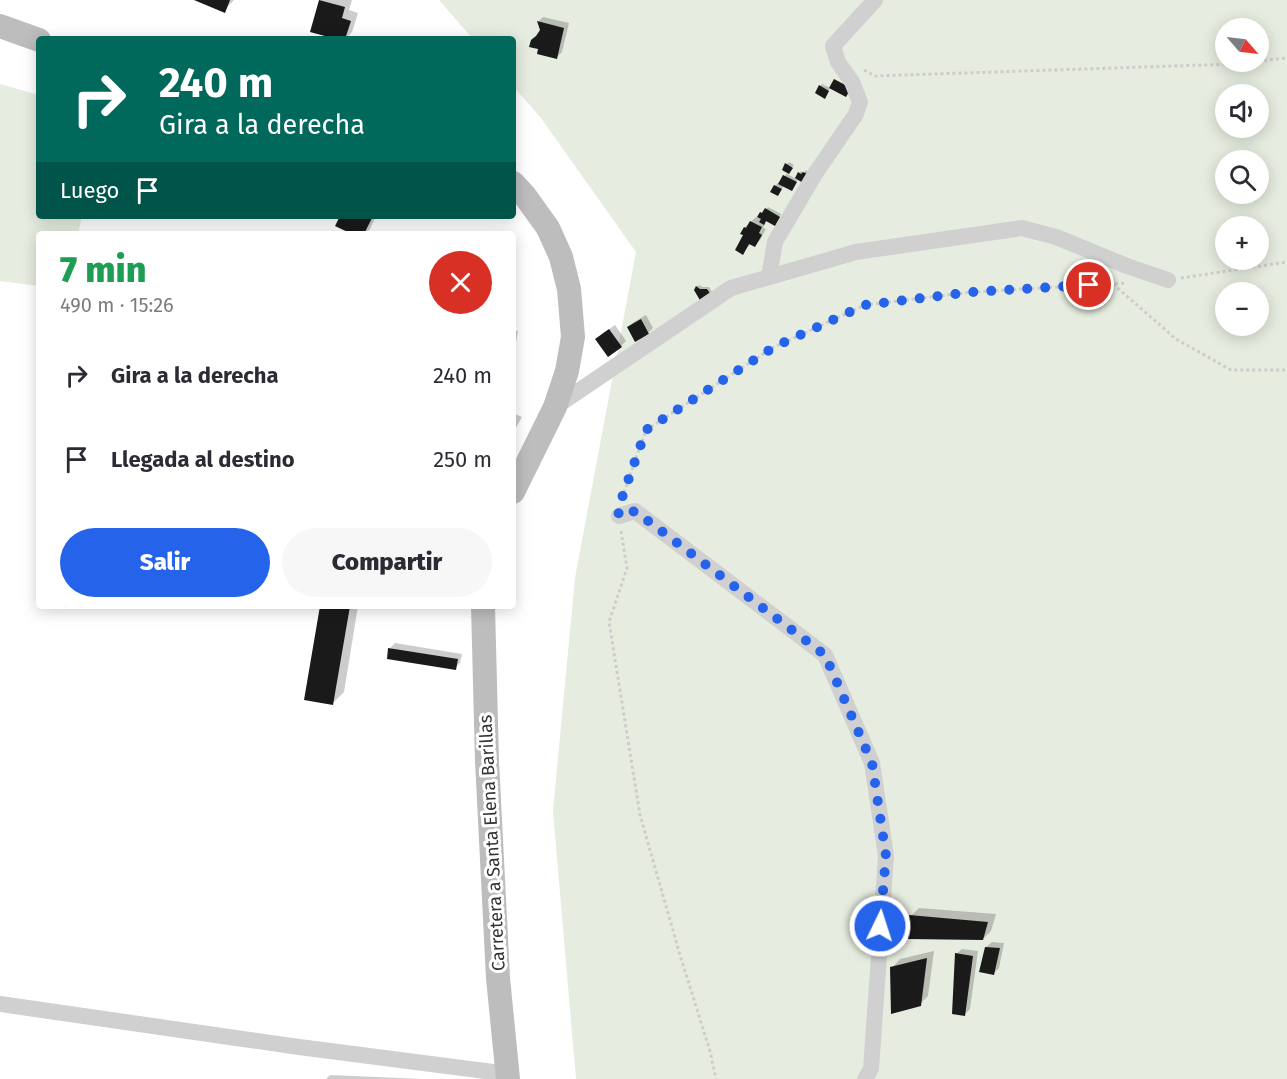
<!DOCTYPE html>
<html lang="es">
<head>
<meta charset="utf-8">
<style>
	body { margin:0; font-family:"Fira Sans",sans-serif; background:#f7f7f7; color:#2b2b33; height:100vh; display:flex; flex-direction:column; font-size:22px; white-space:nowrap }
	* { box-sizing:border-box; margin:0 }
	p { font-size:20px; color:#7c7c81 }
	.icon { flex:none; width:33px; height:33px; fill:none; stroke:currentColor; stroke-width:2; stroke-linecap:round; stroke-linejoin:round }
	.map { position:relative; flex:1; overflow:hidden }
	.drawer { position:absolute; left:36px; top:231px; width:480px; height:378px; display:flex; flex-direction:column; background:#fff; border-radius:6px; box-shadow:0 3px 15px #0003 }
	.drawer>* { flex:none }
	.top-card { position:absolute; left:36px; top:36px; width:480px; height:183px; border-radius:6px; box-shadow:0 3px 15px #0003; background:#00695c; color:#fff; overflow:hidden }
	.needle { width:39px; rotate:118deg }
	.fabs { position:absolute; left:1215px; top:18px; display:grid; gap:12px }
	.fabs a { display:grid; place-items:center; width:54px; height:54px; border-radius:50%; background:#fff; box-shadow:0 3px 15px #0003; font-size:30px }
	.pin { position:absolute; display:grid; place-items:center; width:51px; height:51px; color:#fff; margin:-26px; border:3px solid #fff; border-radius:50%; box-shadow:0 2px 6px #0007 }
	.me { position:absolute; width:66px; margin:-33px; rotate:4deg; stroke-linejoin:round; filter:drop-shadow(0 0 4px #0008) }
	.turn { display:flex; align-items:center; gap:21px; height:126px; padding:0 24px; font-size:27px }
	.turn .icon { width:78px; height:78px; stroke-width:2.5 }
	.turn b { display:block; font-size:42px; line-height:51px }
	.then { display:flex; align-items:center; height:57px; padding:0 24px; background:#0003; gap:12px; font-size:22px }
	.round { display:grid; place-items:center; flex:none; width:63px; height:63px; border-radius:32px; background:#f7f7f7 }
	.headline { display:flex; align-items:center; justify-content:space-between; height:102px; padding:0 24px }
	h1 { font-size:36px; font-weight:800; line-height:45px; color:#1e9e55 }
	.primary-button { display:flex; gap:12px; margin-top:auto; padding:12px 24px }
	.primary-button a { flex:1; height:69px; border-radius:36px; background:#2563eb; color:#fff; font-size:24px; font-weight:800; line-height:69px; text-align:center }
	.primary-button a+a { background:#f7f7f7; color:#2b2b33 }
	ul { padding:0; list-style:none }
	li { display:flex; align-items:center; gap:18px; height:84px; padding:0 24px }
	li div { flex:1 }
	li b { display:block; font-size:22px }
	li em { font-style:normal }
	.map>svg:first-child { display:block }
	.green { fill:#e6ecdf; fill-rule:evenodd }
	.shadow { fill:#0003 }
	.building { fill:#1a1a1a }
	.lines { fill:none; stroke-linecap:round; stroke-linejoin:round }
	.path { stroke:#cdcdcd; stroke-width:3; stroke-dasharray:3 3; stroke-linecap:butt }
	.street { stroke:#d0d0d0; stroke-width:16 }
	.secondary { stroke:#bdbdbd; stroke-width:24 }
	.route { stroke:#2563eb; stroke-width:10; stroke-dasharray:0 18 }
	.labels { text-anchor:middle; stroke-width:6; stroke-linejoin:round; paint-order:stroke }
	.street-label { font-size:18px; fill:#333; stroke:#fff }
</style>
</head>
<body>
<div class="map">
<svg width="1287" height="1079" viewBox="0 0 1287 1079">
	<rect width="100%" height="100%" fill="#fff"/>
	<!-- green -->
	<path class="green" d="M439 0H1287V1079H576L553 811 575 578 636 252 541 118 513 86V39H473ZM1226 28H1258V62H1226ZM1226 94H1258V128H1226ZM1226 160H1258V194H1226ZM1226 226H1258V260H1226ZM1226 292H1258V326H1226Z
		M0 84 39 95V216H82L78 234H39V286L0 281Z"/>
	<!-- shadow -->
	<path class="shadow" d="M198 0H234L224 11Z
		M321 0H352L349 10 358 13 352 32 345 39H342L320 1Z
		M543 17 569 23 562 52 557 57 542 30 539 21Z
		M822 84 830 88 827 95 820 86Z
		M789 162 794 165 787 174 796 179 801 171 804 173 806 170 809 172 798 179 793 187 784 186 778 194 772 191 775 186 778 183 779 184 788 172 787 164Z
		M768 207 781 214 777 222 767 220 763 228 766 229 760 240 755 245 751 243 743 253 745 234 743 233 745 227 756 217 758 218 761 213 764 210 765 211Z
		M342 216H376L370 229 365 234H355Z
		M699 285 702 287H709L712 292 701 300 697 287Z
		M646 315 653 328 648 333 628 327 634 322Z
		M615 325 626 341 621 346 602 334Z
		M513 330 518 331 513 360Z
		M515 414 522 417 513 433V416Z
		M322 606H358L344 692 333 703Z
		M395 643 462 654 460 663 455 668 390 648Z
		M919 908 996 914 991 931 983 939 911 916Z
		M992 942 1004 943 999 968 994 973 986 947Z
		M962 949 978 951 970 1009 965 1014 956 954Z
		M934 951 928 996 920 1004 892 968 900 959Z
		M330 1075 422 1079H326Z"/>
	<!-- building -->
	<path class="building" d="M194 0H230L225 13Z
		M319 0 345 7 342 18 351 21 345 39H336L310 32Z
		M537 21 564 28 557 59 537 54 538 49 529 47 531 40 536 36 540 30Z
		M834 79 851 88 846 97 829 88Z
		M819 85 829 91 825 99 815 93Z
		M785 163 793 168 789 174 782 170Z
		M798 172 801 174 803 172 808 174 803 183 795 178Z
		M783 175 797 182 792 191 778 184Z
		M774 185 782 189 778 196 770 192Z
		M765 208 780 217 775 226 766 221 764 225 759 222 761 219 757 217 760 212 762 213Z
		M340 216H373L364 234H352L335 226Z
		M750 221 762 227 759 233 762 235 755 247 749 244 743 255 735 250 743 235 740 234 744 227 746 228Z
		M696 286 700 289H707L711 295 701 302 694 290Z
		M641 319 649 334 635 342 627 327Z
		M609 329 622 347 608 357 595 339Z
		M320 606H350L333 705 304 700Z
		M388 648 458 659 456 670 387 659Z
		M909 915 988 922 983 940 908 939Z
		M985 947 1000 948 994 975 979 972Z
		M955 953 973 956 965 1016 952 1014Z
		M927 958 921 1006 891 1014 890 967Z"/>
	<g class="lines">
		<!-- path -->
		<path class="path" d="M1258 61 1287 58
			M864 70 875 76 1233 64 1253 62
			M1181 278 1287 262
			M1113 284 1176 339 1231 370H1287
			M622 498 646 430 774 347 865 305 972 292 1127 283
			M621 531 627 568 609 622 640 815 680 955 710 1051 716 1079"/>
		<!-- street -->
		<path class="street" d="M769 277 775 242 815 174 856 114 860 102 852 82 838 62 833 46 875 0
			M555 407 731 288 856 252 1022 228 1056 237 1127 266 1168 280
			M619 516 635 511 825 655 872 763 886 856 871 1069 865 1079
			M0 1004 299 1047 493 1072 508 1077"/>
		<!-- secondary -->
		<path class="secondary" d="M0 26 39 40
			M513 183 525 196 548 228 561 257 569 289 573 337 567 371 555 407 513 492
			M483 606 487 761 498 978 508 1079"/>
	</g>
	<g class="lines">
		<!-- route -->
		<path class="route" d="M880 926 886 856 872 763 825 655 635 511 619 516 618 509 646 430 774 347 865 305 972 292 1089 285"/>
	</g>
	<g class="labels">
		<!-- street labels -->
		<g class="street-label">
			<text transform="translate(492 843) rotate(-93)" y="6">Carretera a Santa Elena Barillas</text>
		</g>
	</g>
</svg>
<div class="fabs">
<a><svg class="needle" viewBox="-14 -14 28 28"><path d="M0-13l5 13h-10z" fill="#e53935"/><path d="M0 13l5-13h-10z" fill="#7c7c81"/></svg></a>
<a><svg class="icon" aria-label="sound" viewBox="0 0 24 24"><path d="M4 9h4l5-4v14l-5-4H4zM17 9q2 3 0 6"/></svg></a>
<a><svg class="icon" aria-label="search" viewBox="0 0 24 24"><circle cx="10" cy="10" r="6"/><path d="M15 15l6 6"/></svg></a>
<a>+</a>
<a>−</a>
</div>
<div class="pin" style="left:1089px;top:285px;background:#d93025"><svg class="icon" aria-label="arrive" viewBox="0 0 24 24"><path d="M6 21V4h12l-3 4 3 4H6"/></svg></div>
<svg class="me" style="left:880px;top:926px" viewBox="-20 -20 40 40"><circle r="17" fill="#2563eb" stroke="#fff" stroke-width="3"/><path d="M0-11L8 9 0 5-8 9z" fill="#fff"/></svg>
<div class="top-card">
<div class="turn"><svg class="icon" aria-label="right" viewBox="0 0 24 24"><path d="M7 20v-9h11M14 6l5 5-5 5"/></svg><div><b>240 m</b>Gira a la derecha</div></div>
<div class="then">Luego<svg class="icon" aria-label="arrive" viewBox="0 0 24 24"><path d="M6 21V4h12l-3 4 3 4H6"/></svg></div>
</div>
<section class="drawer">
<div class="headline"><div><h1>7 min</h1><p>490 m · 15:26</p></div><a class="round" style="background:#d93025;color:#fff"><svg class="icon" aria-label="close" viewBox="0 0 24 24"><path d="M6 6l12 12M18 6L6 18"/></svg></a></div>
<ul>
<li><svg class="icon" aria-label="right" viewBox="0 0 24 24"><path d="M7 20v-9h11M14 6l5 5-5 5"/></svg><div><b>Gira a la derecha</b></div><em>240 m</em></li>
<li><svg class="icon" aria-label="arrive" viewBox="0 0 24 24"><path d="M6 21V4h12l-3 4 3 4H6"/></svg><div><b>Llegada al destino</b></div><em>250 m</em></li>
</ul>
<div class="primary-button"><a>Salir</a><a>Compartir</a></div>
</section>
</div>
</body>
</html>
